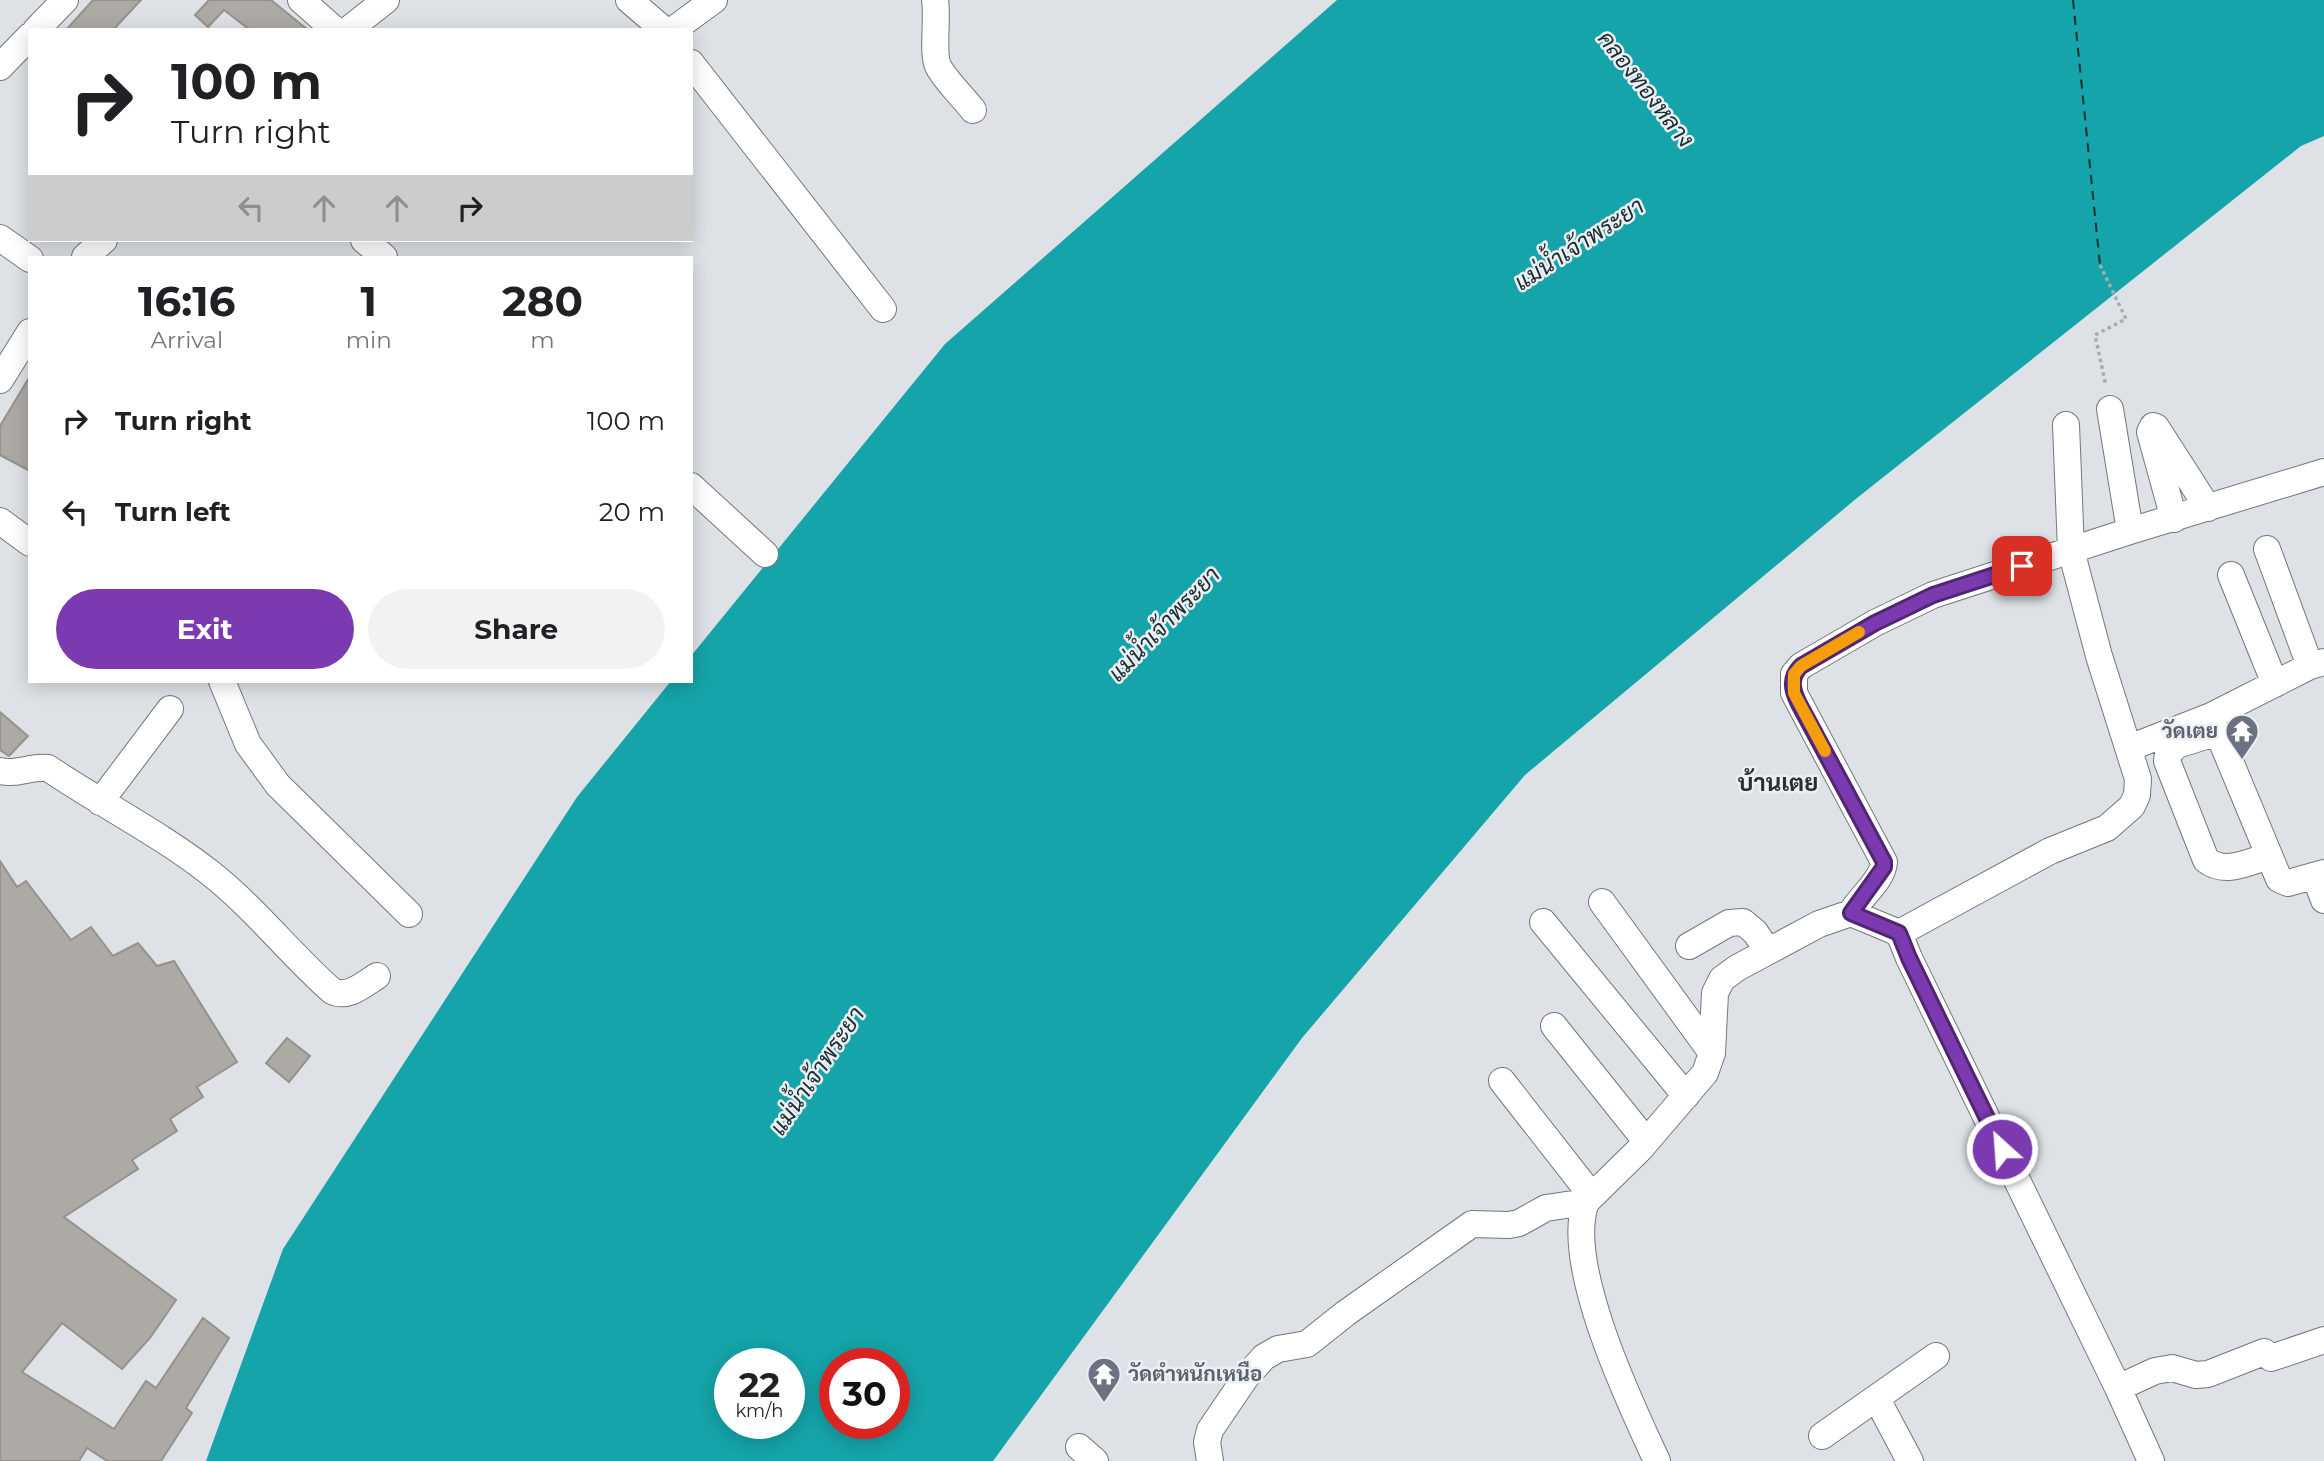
<!DOCTYPE html>
<html lang="en">
<head>
<meta charset="utf-8">
<style>
	body { margin:0; font-family:Montserrat,Sarabun,sans-serif; background:#f2f2f2; color:#202124; height:100vh; display:flex; flex-direction:column; font-size:26px; white-space:nowrap }
	* { box-sizing:border-box; margin:0 }
	p { font-size:23px; color:#757577 }
	.icon { flex:none; width:38px; height:38px; fill:none; stroke:currentColor; stroke-width:2; stroke-linecap:round; stroke-linejoin:round }
	.map { position:relative; flex:1; overflow:hidden }
	.panel { position:absolute; left:28px; top:256px; width:665px; height:427px; display:flex; flex-direction:column; background:#fff; border-radius:0px; box-shadow:0 4px 18px #0003 }
	.panel>* { flex:none }
	.banner { position:absolute; left:28px; top:28px; width:665px; height:214px; border-radius:0px; box-shadow:0 4px 18px #0003; background:#fff; color:#202124; overflow:hidden }
	.speed { position:absolute; left:714px; top:1348px; display:flex; gap:14px; font-size:35px; font-weight:700; text-align:center }
	.speed>* { display:grid; place-content:center; width:91px; height:91px; border-radius:50%; background:#fff; box-shadow:0 4px 18px #0003; line-height:1 }
	.speed small { font-size:18px; font-weight:400 }
	.speed .limit { border:10px solid #d22; background:#fff; color:#111 }
	.pin { position:absolute; display:grid; place-items:center; width:60px; height:60px; color:#fff; margin:-30px; border-radius:14px; box-shadow:0 4px 10px #0006 }
	.me { position:absolute; width:77px; margin:-38px; rotate:334deg; stroke-linejoin:round; filter:drop-shadow(0 0 5px #0008) }
	.turn { display:flex; align-items:center; gap:24px; height:147px; padding:0 28px; font-size:32px }
	.turn .icon { width:91px; height:91px; stroke-width:2.5 }
	.turn b { display:block; font-size:49px; line-height:60px }
	.lanes { display:flex; align-items:center; height:66px; padding:0 28px; background:#0003; justify-content:center; gap:35px; direction:ltr }
	.lanes .off { opacity:.35 }
	.eta { display:flex; justify-content:space-evenly; align-items:center; height:119px; text-align:center }
	.eta b { font-size:42px; font-weight:700; line-height:49px }
	.button { display:flex; gap:14px; margin-top:auto; padding:14px 28px }
	.button a { flex:1; height:80px; border-radius:42px; background:#7b3aaf; color:#fff; font-size:28px; font-weight:700; line-height:80px; text-align:center }
	.button a+a { background:#f2f2f2; color:#202124 }
	ul { padding:0; list-style:none }
	li { display:flex; align-items:center; gap:21px; height:91px; padding:0 28px }
	li div { flex:1 }
	li b { display:block; font-size:26px }
	li em { font-style:normal }
	.map>svg:first-child { display:block }
	.water { fill:#15a4a9; fill-rule:evenodd }
	.lines { fill:none; stroke-linecap:round; stroke-linejoin:round }
	.ferry { stroke:#182e2f; stroke-width:2; stroke-dasharray:9 7; stroke-linecap:butt }
	.building { fill:#adaaa6; stroke:#95928e; stroke-width:2 }
	.minor-casing { stroke:#73777a; stroke-width:28 }
	.path { stroke:#a8abaf; stroke-width:3.5; stroke-dasharray:3.5 3.5; stroke-linecap:butt }
	.minor { stroke:#fff; stroke-width:26 }
	.route-casing { stroke:#502672; stroke-width:18 }
	.route { stroke:#7b3aaf; stroke-width:12 }
	.slow { stroke:#f59e0b; stroke-width:12 }
	.labels { text-anchor:middle; stroke-width:5; stroke-linejoin:round; paint-order:stroke }
	.worship-label { font-size:21px; font-weight:bold; fill:#5b616d; stroke:#eceff3; text-anchor:end }
	.water-label { font-size:23px; font-style:italic; fill:#182e2f; stroke:#eceff3 }
	.quarter-label { font-size:24px; font-weight:bold; fill:#2c2d2f; stroke:#eceff3 }
</style>
</head>
<body>
<div class="map">
<svg width="2324" height="1461" viewBox="0 0 2324 1461">
	<rect width="100%" height="100%" fill="#dee2e6"/>
	<!-- water -->
	<path class="water" d="M1337 0H2324V136L2301 146 1857 498 1525 775 1302 1038 993 1461H206L283 1249 577 797 671 681H691V656L945 344ZM730 1363H789V1423H730ZM835 1363H894V1423H835Z"/>
	<g class="lines">
		<!-- ferry -->
		<path class="ferry" d="M2073 0 2100 265"/>
	</g>
	<!-- building -->
	<path class="building" d="M93 0H141L113 30H66Z
		M209 0H271L308 30H250L224 10 208 27 195 15Z
		M30 376V471L0 455V426Z
		M0 712 28 736 9 756 0 750Z
		M0 861 17 887 26 881 71 940 91 927 113 956 138 943 157 966 174 961 237 1062 197 1087 203 1097 170 1119 177 1131 132 1160 138 1169 64 1217 176 1300 150 1338 122 1369 62 1323 22 1372 114 1429 146 1381 156 1388 203 1318 229 1338 186 1408 192 1413 161 1461H107L87 1448 79 1461H0Z
		M287 1038 310 1056 289 1082 266 1063Z"/>
	<g class="lines">
		<defs>
			<path id="minor" d="M301 0 335 30
				M629 0 664 30
				M935 0C938 18 932 53 938 66 945 80 963 97 973 110
				M36 30 65 0
				M348 30 386 0
				M673 30 714 0
				M691 63 883 309
				M0 67 30 36
				M0 238 30 259
				M364 240 384 257
				M85 257 104 240
				M0 380 30 332
				M2110 409 2130 531
				M2066 425 2071 550 2099 656 2138 779 2137 795 2132 806 2107 828 2050 851 1899 933 1909 958 2118 1388 2151 1461
				M691 486 765 554
				M2174 519 2150 432 2153 426 2156 427 2208 508
				M0 521 30 543
				M2267 549 2310 666
				M2231 575 2275 684
				M222 681 248 744 278 785 409 914
				M2212 718 2279 879 2288 883 2324 873
				M2218 732 2177 745 2168 754 2167 761 2206 860C2225 875 2248 862 2269 856
				M2129 748 2211 716 2310 666 2324 662
				M0 771C17 775 31 766 48 768 101 804 159 833 209 872 255 908 289 953 332 991 348 999 364 984 377 976
				M100 802 170 709
				M2315 876 2324 900
				M1602 902 1712 1053
				M1851 913C1860 897 1883 880 1884 862L1794 693V674L1801 666 1875 623 1933 595 2130 531 2324 472
				M1543 922 1686 1096
				M1689 946 1729 923 1743 922 1755 932 1768 951
				M1554 1026 1646 1141
				M1502 1081 1592 1196
				M2271 1358 2324 1340
				M2118 1388 2155 1371 2172 1368 2196 1375 2208 1374 2264 1352
				M1877 1399 1910 1461
				M1822 1436 1936 1356
				M1079 1447 1095 1461
				M1210 1461 1207 1442 1210 1430 1246 1377 1264 1357 1278 1349 1307 1344 1346 1313 1472 1224 1509 1225 1519 1223 1546 1208 1586 1202
				M1657 1461C1630 1403 1563 1263 1586 1202L1640 1149 1705 1073 1712 1053 1715 993 1722 979 1737 968 1819 924 1851 913 1899 933"/>
		</defs>
		<!-- minor casing -->
		<use href="#minor" class="minor-casing"/>
		<!-- path -->
		<path class="path" d="M2100 265 2126 319 2095 335 2106 386"/>
		<!-- minor -->
		<use href="#minor" class="minor"/>
	</g>
	<g class="lines">
		<defs>
			<path id="route" d="M2002 1149 1909 958 1899 933 1851 913 1884 867V862L1799 704C1792 690 1789 678 1801 666L1875 623 1933 595 2022 566"/>
		</defs>
		<!-- route casing -->
		<use href="#route" class="route-casing"/>
		<!-- route -->
		<use href="#route" class="route"/>
		<!-- slow -->
		<path class="slow" d="M1825 751 1794 693V674L1801 666 1859 632"/>
	</g>
	<!-- icons -->
	<defs>
		<symbol id="temple-pin" viewBox="-11 -11 22 30"><path d="M0 17L-7.5 6A9.5 9.5 0 1 1 7.5 6Z" fill="#6b7280" stroke="#eceff3"/><path d="M0-6L5-2H3V0L6.5 2.5H4V6H1.5V3h-3V6H-4V2.5H-6.5L-3 0V-2H-5Z" fill="#fff"/></symbol>
	</defs>
	<g fill-rule="evenodd">
		<use href="#temple-pin" x="2223" y="712" width="38" height="52"/>
		<use href="#temple-pin" x="1085" y="1355" width="38" height="52"/>
	</g>
	<g class="labels">
		<!-- worship labels -->
		<g class="worship-label">
			<text x="2218" y="738">วัดเตย</text>
			<text x="1128" y="1381" text-anchor="start">วัดตำหนักเหนือ</text>
		</g>
		<!-- water labels -->
		<g class="water-label">
			<text transform="translate(1646 89) rotate(52)" y="8">คลองทองหลาง</text>
			<text transform="translate(1579 244) rotate(-33)" y="8">แม่น้ำเจ้าพระยา</text>
			<text transform="translate(1164 624) rotate(-46)" y="8">แม่น้ำเจ้าพระยา</text>
			<text transform="translate(817 1071) rotate(-56)" y="8">แม่น้ำเจ้าพระยา</text>
		</g>
		<!-- quarter labels -->
		<g class="quarter-label">
			<text x="1778" y="791">บ้านเตย</text>
		</g>
	</g>
</svg>
<div class="speed"><div>22<small>km/h</small></div><div class="limit">30</div></div>
<div class="pin" style="left:2022px;top:566px;background:#d93025"><svg class="icon" aria-label="arrive" viewBox="0 0 24 24"><path d="M6 21V4h12l-3 4 3 4H6"/></svg></div>
<svg class="me" style="left:2002px;top:1149px" viewBox="-20 -20 40 40"><circle r="17" fill="#7b3aaf" stroke="#fff" stroke-width="3"/><path d="M0-11L8 9 0 5-8 9z" fill="#fff"/></svg>
<div class="banner">
<div class="turn"><svg class="icon" aria-label="right" viewBox="0 0 24 24"><path d="M7 20v-9h11M14 6l5 5-5 5"/></svg><div><b>100 m</b>Turn right</div></div>
<div class="lanes"><svg class="icon off" aria-label="left" viewBox="0 0 24 24"><path d="M17 20v-9H6M10 6l-5 5 5 5"/></svg><svg class="icon off" aria-label="ahead" viewBox="0 0 24 24"><path d="M12 20V5M6 11l6-6 6 6"/></svg><svg class="icon off" aria-label="ahead" viewBox="0 0 24 24"><path d="M12 20V5M6 11l6-6 6 6"/></svg><svg class="icon" aria-label="right" viewBox="0 0 24 24"><path d="M7 20v-9h11M14 6l5 5-5 5"/></svg></div>
</div>
<section class="panel">
<div class="eta">
<div><b>16:16</b><p>Arrival</p></div>
<div><b>1</b><p>min</p></div>
<div><b>280</b><p>m</p></div>
</div>
<ul>
<li><svg class="icon" aria-label="right" viewBox="0 0 24 24"><path d="M7 20v-9h11M14 6l5 5-5 5"/></svg><div><b>Turn right</b></div><em>100 m</em></li>
<li><svg class="icon" aria-label="left" viewBox="0 0 24 24"><path d="M17 20v-9H6M10 6l-5 5 5 5"/></svg><div><b>Turn left</b></div><em>20 m</em></li>
</ul>
<div class="button"><a>Exit</a><a>Share</a></div>
</section>
</div>
</body>
</html>
